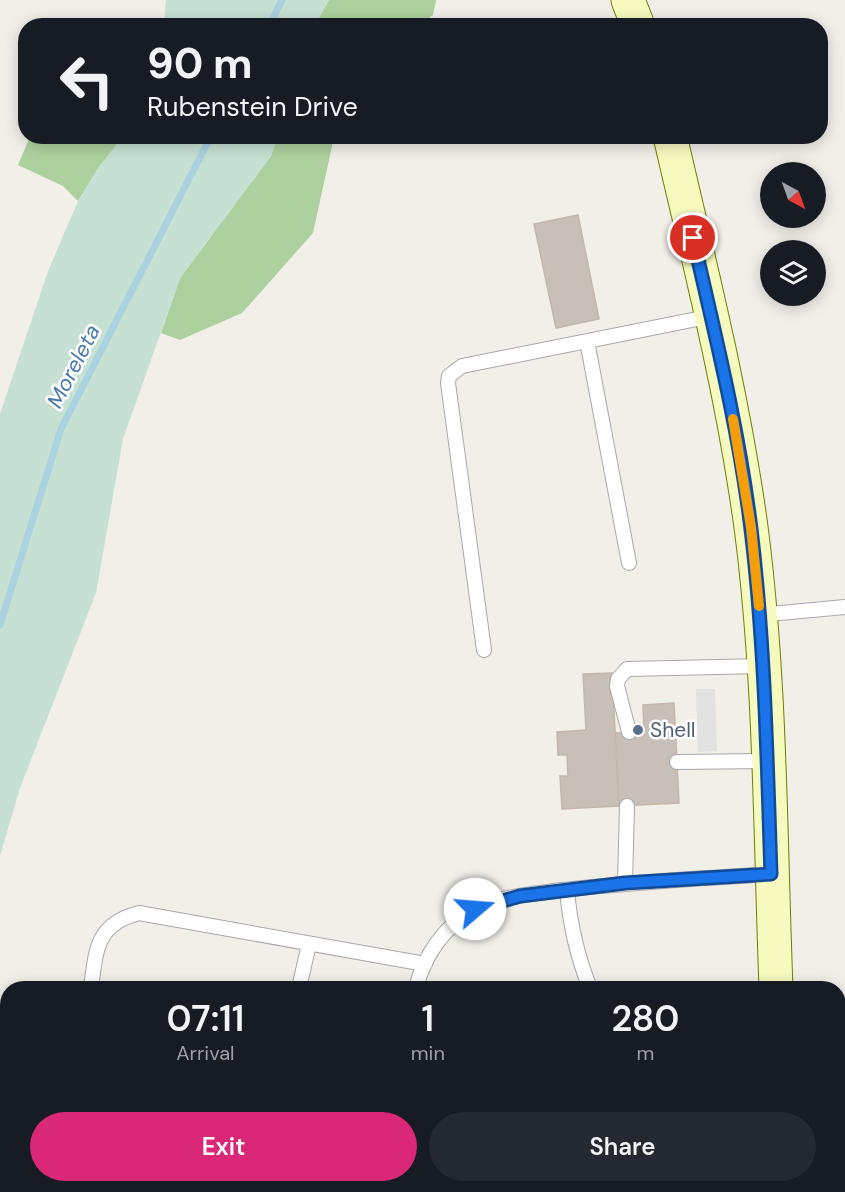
<!DOCTYPE html>
<html lang="en">
<head>
<meta charset="utf-8">
<style>
	body { margin:0; font-family:"DM Sans",sans-serif; background:#242831; color:#f1f3f6; height:100vh; display:flex; flex-direction:column; font-size:22px; white-space:nowrap }
	* { box-sizing:border-box; margin:0 }
	p { font-size:20px; color:#9ea1a6 }
	.icon { flex:none; width:33px; height:33px; fill:none; stroke:currentColor; stroke-width:2; stroke-linecap:round; stroke-linejoin:round }
	.map { position:relative; flex:1; overflow:hidden }
	.drawer { position:absolute; left:0px; top:981px; width:846px; height:212px; display:flex; flex-direction:column; background:#171b24; border-radius:24px 24px 0 0; box-shadow:0 3px 15px #0003 }
	.drawer>* { flex:none }
	.guide { position:absolute; left:18px; top:18px; width:810px; height:126px; border-radius:24px; box-shadow:0 3px 15px #0003; background:#171b24; color:#f1f3f6; overflow:hidden }
	.needle { width:39px; rotate:139deg }
	.fabs { position:absolute; left:760px; top:162px; display:grid; gap:12px }
	.fabs a { display:grid; place-items:center; width:66px; height:66px; border-radius:50%; background:#171b24; box-shadow:0 3px 15px #0003; font-size:30px }
	.pin { position:absolute; display:grid; place-items:center; width:51px; height:51px; color:#fff; margin:-26px; border:3px solid #fff; border-radius:50%; box-shadow:0 2px 6px #0007 }
	.me { position:absolute; width:66px; margin:-33px; rotate:72deg; stroke-linejoin:round; filter:drop-shadow(0 0 4px #0008) }
	.turn { display:flex; align-items:center; gap:21px; height:126px; padding:0 30px; font-size:27px }
	.turn .icon { width:78px; height:78px; stroke-width:2.5 }
	.turn b { display:block; font-size:42px; line-height:51px }
	.eta { display:flex; justify-content:space-evenly; align-items:center; height:102px; text-align:center }
	.eta b { font-size:36px; font-weight:600; line-height:42px }
	.primary-button { display:flex; gap:12px; margin-top:auto; padding:12px 30px }
	.primary-button a { flex:1; height:69px; border-radius:36px; background:#db2777; color:#fff; font-size:24px; font-weight:600; line-height:69px; text-align:center }
	.primary-button a+a { background:#242831; color:#f1f3f6 }
	.map>svg:first-child { display:block }
	.forest { fill:#add19e }
	.wetland { fill:#c6e0d4 }
	.parking { fill:#e2e2e2 }
	.lines { fill:none; stroke-linecap:round; stroke-linejoin:round }
	.stream { stroke:#aad3df; stroke-width:7 }
	.building { fill:#c7bfb8; stroke:#c4b6ab; stroke-width:1.5 }
	.lane-casing { stroke:#a9a9a9; stroke-width:16 }
	.secondary-casing { stroke:#707d05; stroke-width:35 }
	.lane { stroke:#fff; stroke-width:14 }
	.secondary { stroke:#f7fabf; stroke-width:33 }
	.route-casing { stroke:#114b97; stroke-width:15 }
	.route { stroke:#1a73e8; stroke-width:10 }
	.slow { stroke:#f59e0b; stroke-width:10 }
	.service-dot { fill:#5c6f8a; stroke:#fff; stroke-width:2 }
	.labels { text-anchor:middle; stroke-width:5; stroke-linejoin:round; paint-order:stroke }
	.service-label { font-size:21px; fill:#4e5e75; stroke:#fff; text-anchor:start }
	.water-label { font-size:22px; font-style:italic; fill:#4a7aab; stroke:#fff }
</style>
</head>
<body>
<div class="map">
<svg width="845" height="1192" viewBox="0 0 845 1192">
	<rect width="100%" height="100%" fill="#f2efe9"/>
	<!-- forest -->
	<path class="forest" d="M329 0H436L433 15 420 25 314 26Z
		M30 137H123L99 167 78 201 63 186 18 165Z
		M277 137H334L313 233 242 313 180 340 161 333 180 278 271 156Z"/>
	<!-- wetland -->
	<path class="wetland" d="M166 0H329L314 25H164Z
		M123 137H277L271 156 180 278 123 439 96 593 20 788 0 856V414L48 271 78 201 99 167Z"/>
	<!-- parking -->
	<path class="parking" d="M696 689H715L717 751 698 752Z"/>
	<g class="lines">
		<!-- stream -->
		<path class="stream" d="M269 26 282 0
			M0 625 61 429 211 136"/>
	</g>
	<!-- building -->
	<path class="building" d="M578 215 599 319 556 328 534 224Z
		M612 673 619 806 562 809 560 776H568L567 755H558L557 732 586 730 583 674Z
		M674 703 679 803 619 806 615 733 644 732 643 705Z"/>
	<g class="lines">
		<defs>
			<path id="lane" d="M587 341 629 563
				M760 615 845 607
				M484 650 448 383 449 376 462 366 712 316
				M629 732 617 686 618 679 627 669 763 666
				M677 762 767 761
				M625 883 627 806
				M567 890C570 925 577 956 590 988
				M91 988C96 950 96 924 139 913L425 964
				M299 988 309 944
				M416 988C424 956 444 926 474 910 500 896 533 894 562 890 632 882 701 878 771 874
				M132 1192V1185
				M394 1192V1185"/>
			<path id="secondary" d="M628 0 638 26
				M670 136C700 266 733 395 751 527 771 680 770 835 776 988
				M780 1192 781 1185"/>
		</defs>
		<!-- lane casing -->
		<use href="#lane" class="lane-casing"/>
		<!-- secondary casing -->
		<use href="#secondary" class="secondary-casing"/>
		<!-- lane -->
		<use href="#lane" class="lane"/>
		<!-- secondary -->
		<use href="#secondary" class="secondary"/>
	</g>
	<g class="lines">
		<defs>
			<path id="route" d="M475 909 520 896 625 883 771 874C767 759 765 644 751 529 739 430 715 334 693 238"/>
		</defs>
		<!-- route casing -->
		<use href="#route" class="route-casing"/>
		<!-- route -->
		<use href="#route" class="route"/>
		<!-- slow -->
		<path class="slow" d="M733 419 751 527 759 606"/>
	</g>
	<!-- markers -->
	<circle class="service-dot" cx="638" cy="730" r="6"/>
	<g class="labels">
		<!-- service labels -->
		<g class="service-label">
			<text x="650" y="737">Shell</text>
		</g>
		<!-- water labels -->
		<g class="water-label">
			<text transform="translate(73 366) rotate(-63)" y="8">Moreleta</text>
		</g>
	</g>
</svg>
<div class="fabs">
<a><svg class="needle" viewBox="-14 -14 28 28"><path d="M0-13l5 13h-10z" fill="#e53935"/><path d="M0 13l5-13h-10z" fill="#9ea1a6"/></svg></a>
<a><svg class="icon" aria-label="layers" viewBox="0 0 24 24"><path d="M12 4l9 5-9 5-9-5zM3 14l9 5 9-5"/></svg></a>
</div>
<div class="pin" style="left:693px;top:238px;background:#d93025"><svg class="icon" aria-label="arrive" viewBox="0 0 24 24"><path d="M6 21V4h12l-3 4 3 4H6"/></svg></div>
<svg class="me" style="left:475px;top:909px" viewBox="-20 -20 40 40"><circle r="19" fill="#fff"/><path d="M0-13L10 11 0 6-10 11z" fill="#1a73e8"/></svg>
<div class="guide">
<div class="turn"><svg class="icon" aria-label="left" viewBox="0 0 24 24"><path d="M17 20v-9H6M10 6l-5 5 5 5"/></svg><div><b>90 m</b>Rubenstein Drive</div></div>
</div>
<section class="drawer">
<div class="eta">
<div><b>07:11</b><p>Arrival</p></div>
<div><b>1</b><p>min</p></div>
<div><b>280</b><p>m</p></div>
</div>
<div class="primary-button"><a>Exit</a><a>Share</a></div>
</section>
</div>
</body>
</html>
